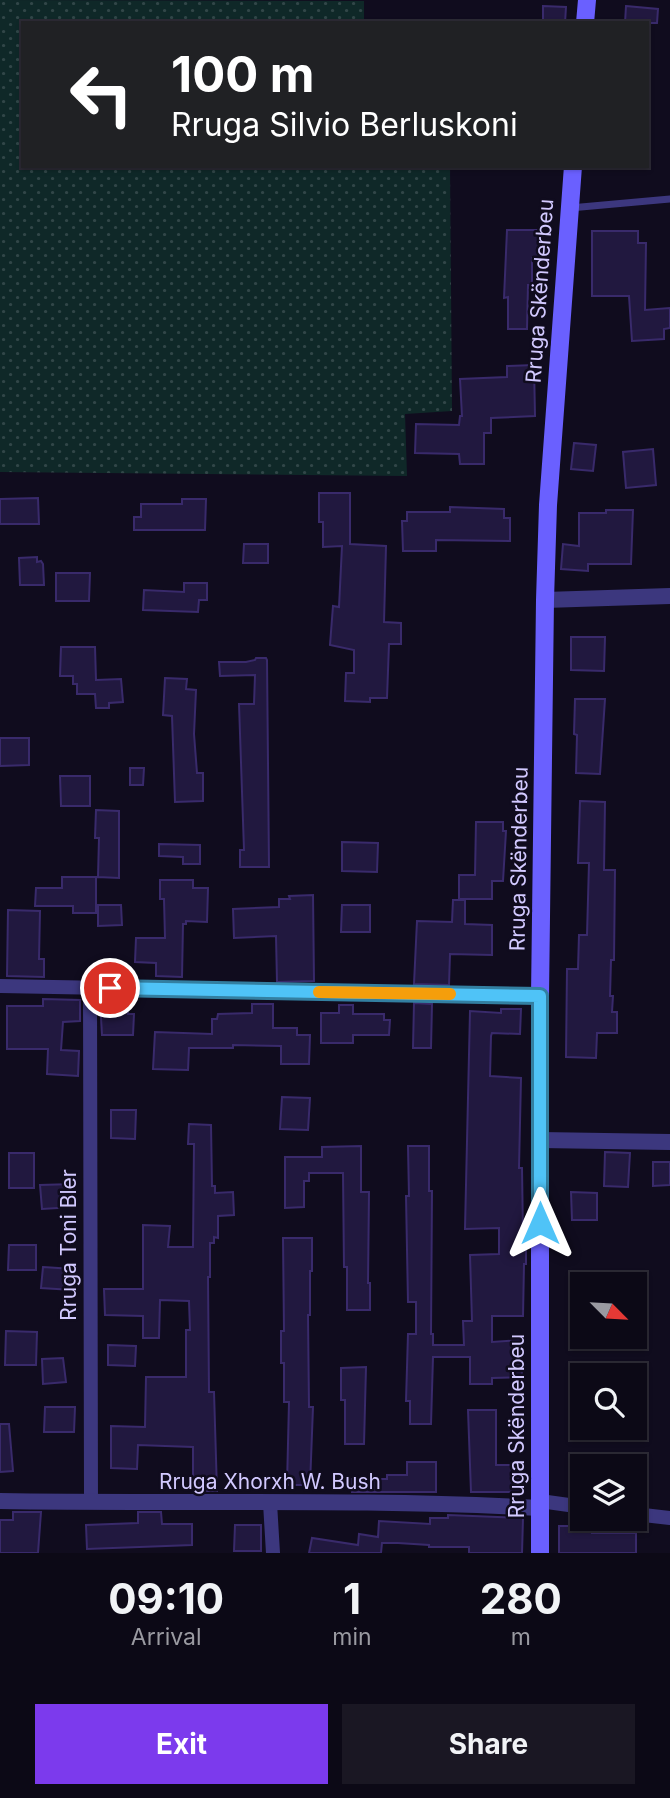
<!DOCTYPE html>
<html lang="en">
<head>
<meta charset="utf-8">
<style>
	body { margin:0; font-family:Inter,sans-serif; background:#1a1723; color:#f1f3f6; height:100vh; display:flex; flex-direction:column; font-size:26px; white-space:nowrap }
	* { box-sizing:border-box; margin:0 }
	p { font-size:23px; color:#9a9aa1 }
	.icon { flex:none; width:38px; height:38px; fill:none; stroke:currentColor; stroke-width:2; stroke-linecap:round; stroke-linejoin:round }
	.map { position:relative; height:1553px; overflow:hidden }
	.side { display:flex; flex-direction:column; background:#0c0916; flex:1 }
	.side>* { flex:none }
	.banner { position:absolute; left:21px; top:21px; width:628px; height:147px; border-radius:0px; box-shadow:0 2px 5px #0004,0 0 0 2px #2c2a35; background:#202124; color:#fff; overflow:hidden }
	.needle { width:46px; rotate:114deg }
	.tools { position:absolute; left:570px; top:1272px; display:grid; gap:14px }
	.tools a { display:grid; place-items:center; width:77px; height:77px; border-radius:0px; background:#0c0916; box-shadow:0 2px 5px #0004,0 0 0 2px #2c2a35; font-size:35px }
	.pin { position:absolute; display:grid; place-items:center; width:60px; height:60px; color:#fff; margin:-30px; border:4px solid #fff; border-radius:50%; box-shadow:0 2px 7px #0007 }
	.me { position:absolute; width:77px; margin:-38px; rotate:0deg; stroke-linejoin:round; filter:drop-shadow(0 0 5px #0008) }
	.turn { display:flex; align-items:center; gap:24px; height:147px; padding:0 35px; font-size:32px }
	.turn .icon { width:91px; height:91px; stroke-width:2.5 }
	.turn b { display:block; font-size:49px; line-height:60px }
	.eta { display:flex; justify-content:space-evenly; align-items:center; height:119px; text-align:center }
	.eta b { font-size:42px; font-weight:700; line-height:49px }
	.button { display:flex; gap:14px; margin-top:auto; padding:14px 35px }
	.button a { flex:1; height:80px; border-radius:0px; background:#7c3aed; color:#fff; font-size:28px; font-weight:700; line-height:80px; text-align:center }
	.button a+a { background:#1a1723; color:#f1f3f6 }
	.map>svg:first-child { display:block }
	.grass { fill:url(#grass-dots) }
	.building { fill:#21183f; stroke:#392a6b; stroke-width:2 }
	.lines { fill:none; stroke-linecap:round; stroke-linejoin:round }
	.service { stroke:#3c377e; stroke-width:7 }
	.minor { stroke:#3c377e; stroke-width:14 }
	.tertiary { stroke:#3c377e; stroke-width:16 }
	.secondary { stroke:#6a60ff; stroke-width:18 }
	.route-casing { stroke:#337fa1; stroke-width:18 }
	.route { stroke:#4fc3f7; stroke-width:12 }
	.slow { stroke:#f59e0b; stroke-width:12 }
	.labels { text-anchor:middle; stroke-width:5; stroke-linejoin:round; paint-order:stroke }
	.street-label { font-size:21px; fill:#d2c9ff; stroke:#100c1e }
</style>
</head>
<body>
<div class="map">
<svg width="670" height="1553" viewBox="0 0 670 1553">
	<defs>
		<pattern id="grass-dots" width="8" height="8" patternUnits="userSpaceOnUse" patternTransform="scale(1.75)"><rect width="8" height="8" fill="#0f2828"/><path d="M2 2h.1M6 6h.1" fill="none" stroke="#314648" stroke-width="1.8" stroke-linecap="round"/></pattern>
	</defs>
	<rect width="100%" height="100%" fill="#100c1e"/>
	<!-- grass -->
	<path class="grass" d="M0 0 364 1V23H23V166H450L452 411 405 414 407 476 0 472Z"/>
	<!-- building -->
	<path class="building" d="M543 6 566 7 565 23H543Z
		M626 6 658 9 657 23H625Z
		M507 230H539V258H532V285H528L527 329H508V297L504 298Z
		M592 231H638V243H646L645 310 670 308V328L664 329V339L632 341 629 296H592Z
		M534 365 535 416 491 418V433H484V464H460L459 454 415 453 416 424 459 425 460 416H462L460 379 507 377V366Z
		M574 443 596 445 593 471 571 469Z
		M653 449 656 485 626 488 623 452Z
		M319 493H350V544L386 546 384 622 401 623V644H389L387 698H370V702L345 701 346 673H354V650L330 645 333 606 339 607 342 546 323 547V522H319Z
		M38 498 39 524H0V499Z
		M182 499H206L205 530H134V517H141V504H182Z
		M450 507 504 509V518H510V541L436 540V551H403L402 521H407V512H450Z
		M606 510H633L631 564H588V571L561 569 563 544 579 546V513H606Z
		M244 544H268V563H243Z
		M37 557V562L41 561 43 564 44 585H20L19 558Z
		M56 573H90L89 601H56Z
		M184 583H207V600H199L198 612 143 610 144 590 184 592Z
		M571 637H605L604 671 571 670Z
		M61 647H95L96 680 121 679 123 702 109 703V708H96L95 694H77V684H73V676H60Z
		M256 658H266L267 660 269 867H240V850H244L239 704H254L255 675 220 676 219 662H246L255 660Z
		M165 678 187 679 186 689 196 690 194 734 197 773H203V801L175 802 172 716 163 715Z
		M575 699H605L600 774 576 773 577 735 574 734Z
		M0 738H29V765L0 766Z
		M130 768H144L143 785H130Z
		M60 776H90V806H61Z
		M580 801 605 802 604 870H615L614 960H611L610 996H613L612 1012H617V1033H597L596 1058 566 1057 567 969H578L579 935H587L589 863H578Z
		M96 810 119 811V878L98 877 99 838H95Z
		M476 822H503V831H506L503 881H492V899H459V875H475Z
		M342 842 378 843 377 872 342 871Z
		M159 844 200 845V864H183V857L159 856Z
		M62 877H96V913H73V906H35L36 888H62Z
		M160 880H193V888H208L207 922 186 921V924H183L182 977 156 976V963L135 962 136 938H165L164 899H160Z
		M313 895 314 981 277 982 276 936 234 938 233 909 279 907V899H290L289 896Z
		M453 900H465V924L492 925V955L450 954 449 985 414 984 417 921 452 922Z
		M98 905H121L122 925 98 926Z
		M342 905H370V932H341Z
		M8 910 40 911 39 959H44V977L7 976Z
		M43 999 80 1000V1021L63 1022 61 1050 79 1051 78 1076 47 1074 48 1049H7V1006H43Z
		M100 1000H107V1005H128V1014H134L133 1035H102Z
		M414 1003 432 1004 431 1048H413Z
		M252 1004H273V1028H297V1035H310L309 1064H281V1046L233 1045V1048H189L188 1070 153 1069 155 1032 212 1034V1019H217L218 1014 252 1013Z
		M339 1005H353V1014H384V1020H390L389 1035H353V1043H321V1013H339Z
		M501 1009H521L520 1034 492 1033 491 1036 490 1076 521 1078 519 1168H522L523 1234H526V1264H524L523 1316H492V1342L521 1340 522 1377 492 1378V1384H470V1357H433L431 1424H410V1401H406L408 1334H416V1302H408L406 1196H409L408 1146H429V1191H432L431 1334H433V1345H464L463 1321H472L470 1255 499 1254V1228L465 1229 470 1011 501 1013Z
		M282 1097 310 1098 308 1130 280 1129Z
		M111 1110H136L135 1139 111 1138Z
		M189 1124 211 1125 212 1186H215V1193L233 1192 234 1215 218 1216V1238L214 1237V1243H210V1277H208L209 1392H214L217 1491H193V1447L138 1445 137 1469 111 1468V1426L145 1427 146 1377H186V1330H190L189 1301 160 1300 159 1338H143V1316L105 1315 104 1289H143V1225L170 1226 168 1247H193L194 1144H188Z
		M361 1146V1192H369L368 1283H370V1310H347V1267H344L343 1173H309V1181H304V1207L285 1208V1157H322V1147Z
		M605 1152 630 1153 628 1187 604 1186Z
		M9 1153H34V1188H9Z
		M653 1162H670V1185L653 1186Z
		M73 1184 74 1207 42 1209 40 1185Z
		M571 1192 597 1193V1220H572Z
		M283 1238H312V1271H310V1315H308L309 1407H313L310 1485H287L289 1402H284V1363H281V1331H284Z
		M9 1245H36V1270H8Z
		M43 1267 73 1269 72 1290 41 1288Z
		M6 1331 37 1332 36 1365H5Z
		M108 1345 136 1346 135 1366 108 1365Z
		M63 1358 66 1382 43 1384 42 1359Z
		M366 1367 364 1444H345V1400H341V1368Z
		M45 1407H75L74 1432H44Z
		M468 1410H496V1465H523V1492H471Z
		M0 1424H9L13 1471 0 1472Z
		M407 1462H436V1492H352L351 1479H387V1475H407Z
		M13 1512H41L38 1553H0V1520H13Z
		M138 1512H161L162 1524H192V1545L87 1549 86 1525 138 1523Z
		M448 1515 523 1518 522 1553H469V1547H429V1545L398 1543H382L381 1553H309L312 1538 358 1545 359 1534 378 1537 379 1521 430 1524V1518H448Z
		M235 1525H261V1551H234Z
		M559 1526H592V1533H636V1553H559Z"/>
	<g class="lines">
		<!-- service -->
		<path class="service" d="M570 208 670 199"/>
		<!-- minor -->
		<path class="minor" d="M0 986 540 996
			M90 988 91 1502
			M540 1501 583 1507
			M270 1503 273 1553
			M635 1514 670 1518"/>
		<!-- tertiary -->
		<path class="tertiary" d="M545 600 670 596
			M540 1140 670 1142
			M0 1501C180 1504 360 1498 540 1508"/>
		<!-- secondary -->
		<path class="secondary" d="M585 23 587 0
			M540 1553V996L545 600 548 505 573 166"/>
	</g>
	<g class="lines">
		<defs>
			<path id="route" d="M110 988 540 996V1223"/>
		</defs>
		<!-- route casing -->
		<use href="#route" class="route-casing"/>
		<!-- route -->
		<use href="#route" class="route"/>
		<!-- slow -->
		<path class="slow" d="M319 992 450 994"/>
	</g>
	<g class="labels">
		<!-- street labels -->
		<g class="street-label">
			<text transform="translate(540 291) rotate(-86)" y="7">Rruga Skënderbeu</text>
			<text transform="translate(519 859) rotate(-89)" y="7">Rruga Skënderbeu</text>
			<text transform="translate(69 1245) rotate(-90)" y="7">Rruga Toni Bler</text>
			<text transform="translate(517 1426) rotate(-90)" y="7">Rruga Skënderbeu</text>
			<text x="270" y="1489">Rruga Xhorxh W. Bush</text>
		</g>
	</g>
</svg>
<div class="tools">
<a><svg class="needle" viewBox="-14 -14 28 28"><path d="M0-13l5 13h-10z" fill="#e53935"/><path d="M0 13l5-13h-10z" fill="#9a9aa1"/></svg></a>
<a><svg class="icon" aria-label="search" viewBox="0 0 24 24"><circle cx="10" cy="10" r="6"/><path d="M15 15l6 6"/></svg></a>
<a><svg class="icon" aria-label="layers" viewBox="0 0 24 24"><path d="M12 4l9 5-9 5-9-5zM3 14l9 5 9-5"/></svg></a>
</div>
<div class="pin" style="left:110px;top:988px;background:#d93025"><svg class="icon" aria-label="arrive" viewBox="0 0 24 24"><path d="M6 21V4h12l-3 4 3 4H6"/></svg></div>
<svg class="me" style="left:540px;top:1223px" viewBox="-20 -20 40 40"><path d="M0-17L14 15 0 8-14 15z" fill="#4fc3f7" stroke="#fff" stroke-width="4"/></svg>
<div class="banner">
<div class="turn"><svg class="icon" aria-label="left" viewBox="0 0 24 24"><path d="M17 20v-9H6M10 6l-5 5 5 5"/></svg><div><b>100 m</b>Rruga Silvio Berluskoni</div></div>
</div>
</div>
<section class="side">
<div class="eta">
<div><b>09:10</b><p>Arrival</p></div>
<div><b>1</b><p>min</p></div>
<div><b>280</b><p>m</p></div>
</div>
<div class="button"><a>Exit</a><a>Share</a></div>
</section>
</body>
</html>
